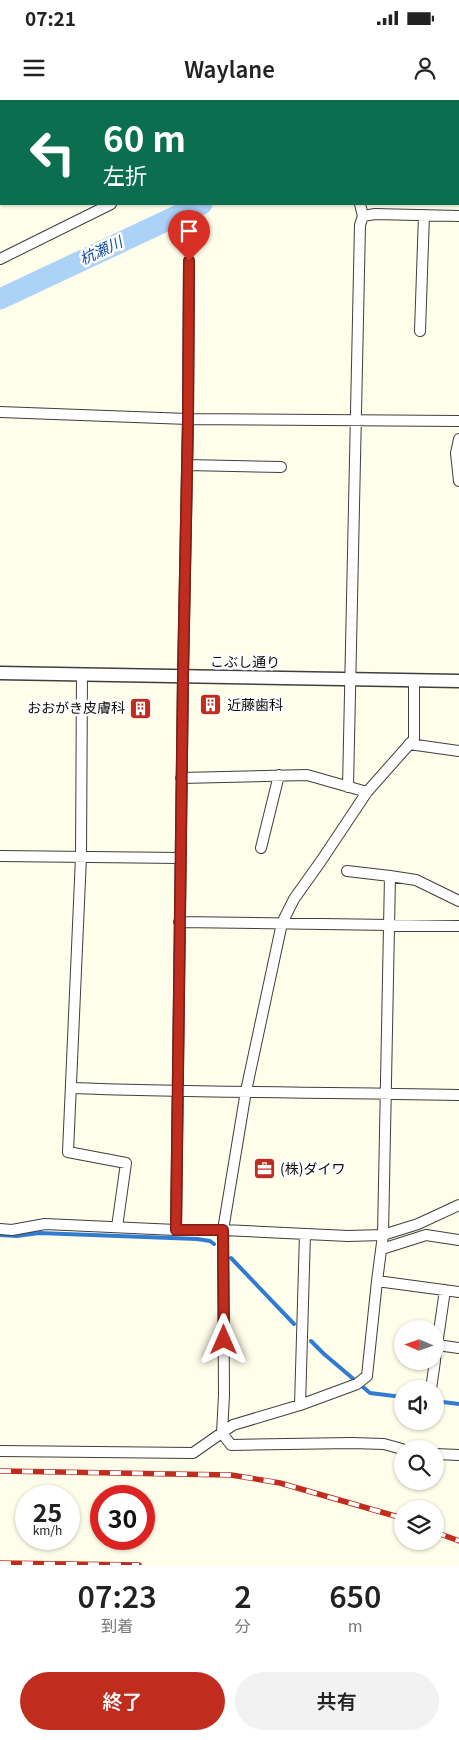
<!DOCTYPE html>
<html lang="ja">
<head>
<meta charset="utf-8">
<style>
	body { margin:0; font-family:Georgia,"Noto Sans JP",serif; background:#f2f2f2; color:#222; height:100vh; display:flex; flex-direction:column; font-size:19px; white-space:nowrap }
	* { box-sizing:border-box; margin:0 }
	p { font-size:16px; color:#767676 }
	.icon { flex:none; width:28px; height:28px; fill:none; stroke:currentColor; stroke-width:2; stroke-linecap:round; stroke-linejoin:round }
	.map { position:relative; height:1465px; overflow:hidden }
	.drawer { display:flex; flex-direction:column; background:#fff; flex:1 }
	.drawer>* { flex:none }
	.guide { position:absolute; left:0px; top:0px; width:460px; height:105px; box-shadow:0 1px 4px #0004; background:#0b6e4f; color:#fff; overflow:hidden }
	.needle { width:32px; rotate:272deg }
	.fabs { position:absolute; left:394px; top:1220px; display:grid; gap:10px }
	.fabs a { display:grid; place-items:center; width:50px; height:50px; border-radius:50%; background:#fff; box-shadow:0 1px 4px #0004; font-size:25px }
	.speed { position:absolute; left:15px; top:1385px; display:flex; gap:10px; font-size:25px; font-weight:700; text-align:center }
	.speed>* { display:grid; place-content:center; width:65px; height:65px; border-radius:50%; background:#fff; box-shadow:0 1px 4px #0004; line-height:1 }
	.speed small { font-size:12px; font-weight:400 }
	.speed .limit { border:8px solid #d22; background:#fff; color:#111 }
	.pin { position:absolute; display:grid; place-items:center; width:42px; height:42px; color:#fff; margin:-51px -21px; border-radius:50% 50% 50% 0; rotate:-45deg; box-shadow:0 0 5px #0007 }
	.pin .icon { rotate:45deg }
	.me { position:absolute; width:55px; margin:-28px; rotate:0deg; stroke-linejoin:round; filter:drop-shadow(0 0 4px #0008) }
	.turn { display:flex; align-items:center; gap:18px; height:105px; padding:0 20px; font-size:22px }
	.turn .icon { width:65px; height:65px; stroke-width:2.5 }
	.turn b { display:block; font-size:35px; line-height:42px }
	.eta { display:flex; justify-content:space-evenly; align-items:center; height:85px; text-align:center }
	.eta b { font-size:30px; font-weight:600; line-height:35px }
	.cta { display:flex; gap:10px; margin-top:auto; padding:10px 20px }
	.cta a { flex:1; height:58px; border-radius:30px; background:#c02d1f; color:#fff; font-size:20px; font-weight:600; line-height:58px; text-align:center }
	.cta a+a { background:#f2f2f2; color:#222 }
	.status { display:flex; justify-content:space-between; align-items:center; height:35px; padding:0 25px; background:#fff; direction:ltr }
	.status svg { height:14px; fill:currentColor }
	header { display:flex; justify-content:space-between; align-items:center; height:65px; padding:0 20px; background:#fff; font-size:22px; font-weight:600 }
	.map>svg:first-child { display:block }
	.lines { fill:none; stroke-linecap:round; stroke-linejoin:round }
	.stream { stroke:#317cd2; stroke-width:4 }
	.river { stroke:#add2f8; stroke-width:21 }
	.minor-casing { stroke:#3f3f3f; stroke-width:12 }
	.tertiary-casing { stroke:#3f3f3f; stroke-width:15 }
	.minor { stroke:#fff; stroke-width:10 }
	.tertiary { stroke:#fff; stroke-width:12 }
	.rail-casing { stroke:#c02d1f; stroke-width:5.5 }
	.rail { stroke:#fff; stroke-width:4; stroke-dasharray:11; stroke-linecap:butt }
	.route-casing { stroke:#7d1d14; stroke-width:12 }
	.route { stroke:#c02d1f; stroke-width:9 }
	.labels { text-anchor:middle; stroke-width:5; stroke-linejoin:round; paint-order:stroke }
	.street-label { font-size:14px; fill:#0c0c0c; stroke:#fff }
	.poi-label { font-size:14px; fill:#0c0c0c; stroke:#fff; text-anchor:start }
	.water-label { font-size:15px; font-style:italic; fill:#114fa1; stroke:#fff }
</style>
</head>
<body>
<div class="status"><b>07:21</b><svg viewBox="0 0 49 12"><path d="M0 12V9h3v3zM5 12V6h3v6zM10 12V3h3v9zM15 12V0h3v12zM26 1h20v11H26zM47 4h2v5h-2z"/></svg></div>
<header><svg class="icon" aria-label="menu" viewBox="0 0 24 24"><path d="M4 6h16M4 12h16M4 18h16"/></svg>Waylane<svg class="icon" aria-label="person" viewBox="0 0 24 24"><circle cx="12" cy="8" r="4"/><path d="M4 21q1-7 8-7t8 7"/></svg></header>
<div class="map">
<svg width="459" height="1465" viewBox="0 0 459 1465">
	<rect width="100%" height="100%" fill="#fffeea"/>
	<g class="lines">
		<!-- stream -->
		<path class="stream" d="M0 1135 17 1136 39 1133 197 1139 210 1141 214 1144
			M231 1158 294 1224
			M311 1241 324 1254 370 1293 402 1297
			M435 1301 459 1304"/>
		<!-- river -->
		<path class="river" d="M413 1 415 0
			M0 199 202 104"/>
		<defs>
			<path id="minor" d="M135 1 136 0
				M333 1 336 0
				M0 35H1
				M363 116 375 114 459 116
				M0 159 111 104
				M420 231 424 115
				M0 312 188 319 459 321
				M459 339 456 353 459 381
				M187 365 281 367
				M82 574 81 757 68 1052 126 1063 117 1127
				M409 644 459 651
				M181 678 307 675 367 692
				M348 687 360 125 363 116 360 104
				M261 748 279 675
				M0 756 180 758
				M390 776 416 780 459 801
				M179 822 459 826
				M71 988C200 993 330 992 459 995
				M0 1129 12 1130 45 1124 176 1130H223L348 1136 383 1135 418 1124 459 1105
				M176 1130 183 576 188 319 189 161
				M382 1149 426 1135 459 1140
				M377 1181 459 1192
				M437 1245 459 1248
				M435 1259 445 1190
				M431 1289 435 1261
				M300 1305 305 1134
				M402 1349 384 1344 352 1343 231 1345 222 1333 224 1295 223 1130 246 991 282 823 294 799 321 761 367 692 414 639V580
				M0 1351 193 1353 233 1325 300 1305 357 1284 367 1276 377 1181 383 1135 390 776 347 771
				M435 1354 459 1355"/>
			<path id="tertiary" d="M0 573 459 581"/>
		</defs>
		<!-- minor casing -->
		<use href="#minor" class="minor-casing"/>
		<!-- tertiary casing -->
		<use href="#tertiary" class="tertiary-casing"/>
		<!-- minor -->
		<use href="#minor" class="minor"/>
		<!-- tertiary -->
		<use href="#tertiary" class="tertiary"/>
		<defs>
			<path id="rail" d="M0 1371 231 1375 280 1383 402 1418
				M435 1432 459 1441
				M0 1463 139 1465"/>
		</defs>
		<!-- rail casing -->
		<use href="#rail" class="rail-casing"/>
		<!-- rail -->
		<use href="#rail" class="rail"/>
	</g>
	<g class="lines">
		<defs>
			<path id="route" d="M189 161 188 319 183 576 176 1130H223L224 1240"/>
		</defs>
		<!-- route casing -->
		<use href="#route" class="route-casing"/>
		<!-- route -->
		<use href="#route" class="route"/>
	</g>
	<!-- icons -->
	<defs>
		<symbol id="building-square" viewBox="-11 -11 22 22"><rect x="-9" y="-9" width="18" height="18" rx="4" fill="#c02d1f" stroke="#fff"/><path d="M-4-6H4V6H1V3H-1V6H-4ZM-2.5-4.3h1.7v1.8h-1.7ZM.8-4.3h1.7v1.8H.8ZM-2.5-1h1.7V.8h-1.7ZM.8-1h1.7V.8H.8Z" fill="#fff"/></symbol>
		<symbol id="office-square" viewBox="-11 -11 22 22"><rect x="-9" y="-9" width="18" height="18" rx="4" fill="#c02d1f" stroke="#fff"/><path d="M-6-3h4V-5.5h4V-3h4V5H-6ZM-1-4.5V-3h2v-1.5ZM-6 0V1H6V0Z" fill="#fff"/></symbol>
	</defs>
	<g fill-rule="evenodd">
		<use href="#building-square" x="198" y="592" width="25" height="25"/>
		<use href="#building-square" x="128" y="596" width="25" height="25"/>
		<use href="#office-square" x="252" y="1056" width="25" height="25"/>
	</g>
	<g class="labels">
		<!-- street labels -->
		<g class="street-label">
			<text transform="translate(245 562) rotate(1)" y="5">こぶし通り</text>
		</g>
		<!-- poi labels -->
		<g class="poi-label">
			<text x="227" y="610">近藤歯科</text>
			<text x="125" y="613" text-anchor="end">おおがき皮膚科</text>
			<text x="280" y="1074">(株)ダイワ</text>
		</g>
		<!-- water labels -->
		<g class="water-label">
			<text transform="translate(101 151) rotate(-25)" y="5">杭瀬川</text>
		</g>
	</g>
</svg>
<div class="fabs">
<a><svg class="needle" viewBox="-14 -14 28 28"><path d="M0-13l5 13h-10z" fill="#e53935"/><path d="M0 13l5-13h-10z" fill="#767676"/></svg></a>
<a><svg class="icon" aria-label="sound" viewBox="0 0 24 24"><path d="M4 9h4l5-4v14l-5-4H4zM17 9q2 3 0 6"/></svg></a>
<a><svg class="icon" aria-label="search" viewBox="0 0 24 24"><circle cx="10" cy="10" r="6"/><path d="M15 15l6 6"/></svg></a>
<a><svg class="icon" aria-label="layers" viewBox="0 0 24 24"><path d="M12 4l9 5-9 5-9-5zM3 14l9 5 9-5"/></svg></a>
</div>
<div class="speed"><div>25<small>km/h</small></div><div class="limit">30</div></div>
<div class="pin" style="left:189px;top:161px;background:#d93025"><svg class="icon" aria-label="arrive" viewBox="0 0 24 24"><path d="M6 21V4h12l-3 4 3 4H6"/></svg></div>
<svg class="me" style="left:224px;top:1240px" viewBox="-20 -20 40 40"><path d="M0-17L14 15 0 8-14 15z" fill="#c02d1f" stroke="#fff" stroke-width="4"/></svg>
<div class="guide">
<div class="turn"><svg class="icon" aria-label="left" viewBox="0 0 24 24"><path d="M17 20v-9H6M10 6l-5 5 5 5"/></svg><div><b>60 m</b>左折</div></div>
</div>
</div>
<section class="drawer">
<div class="eta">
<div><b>07:23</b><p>到着</p></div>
<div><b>2</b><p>分</p></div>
<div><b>650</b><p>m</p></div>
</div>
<div class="cta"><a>終了</a><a>共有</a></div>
</section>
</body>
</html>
